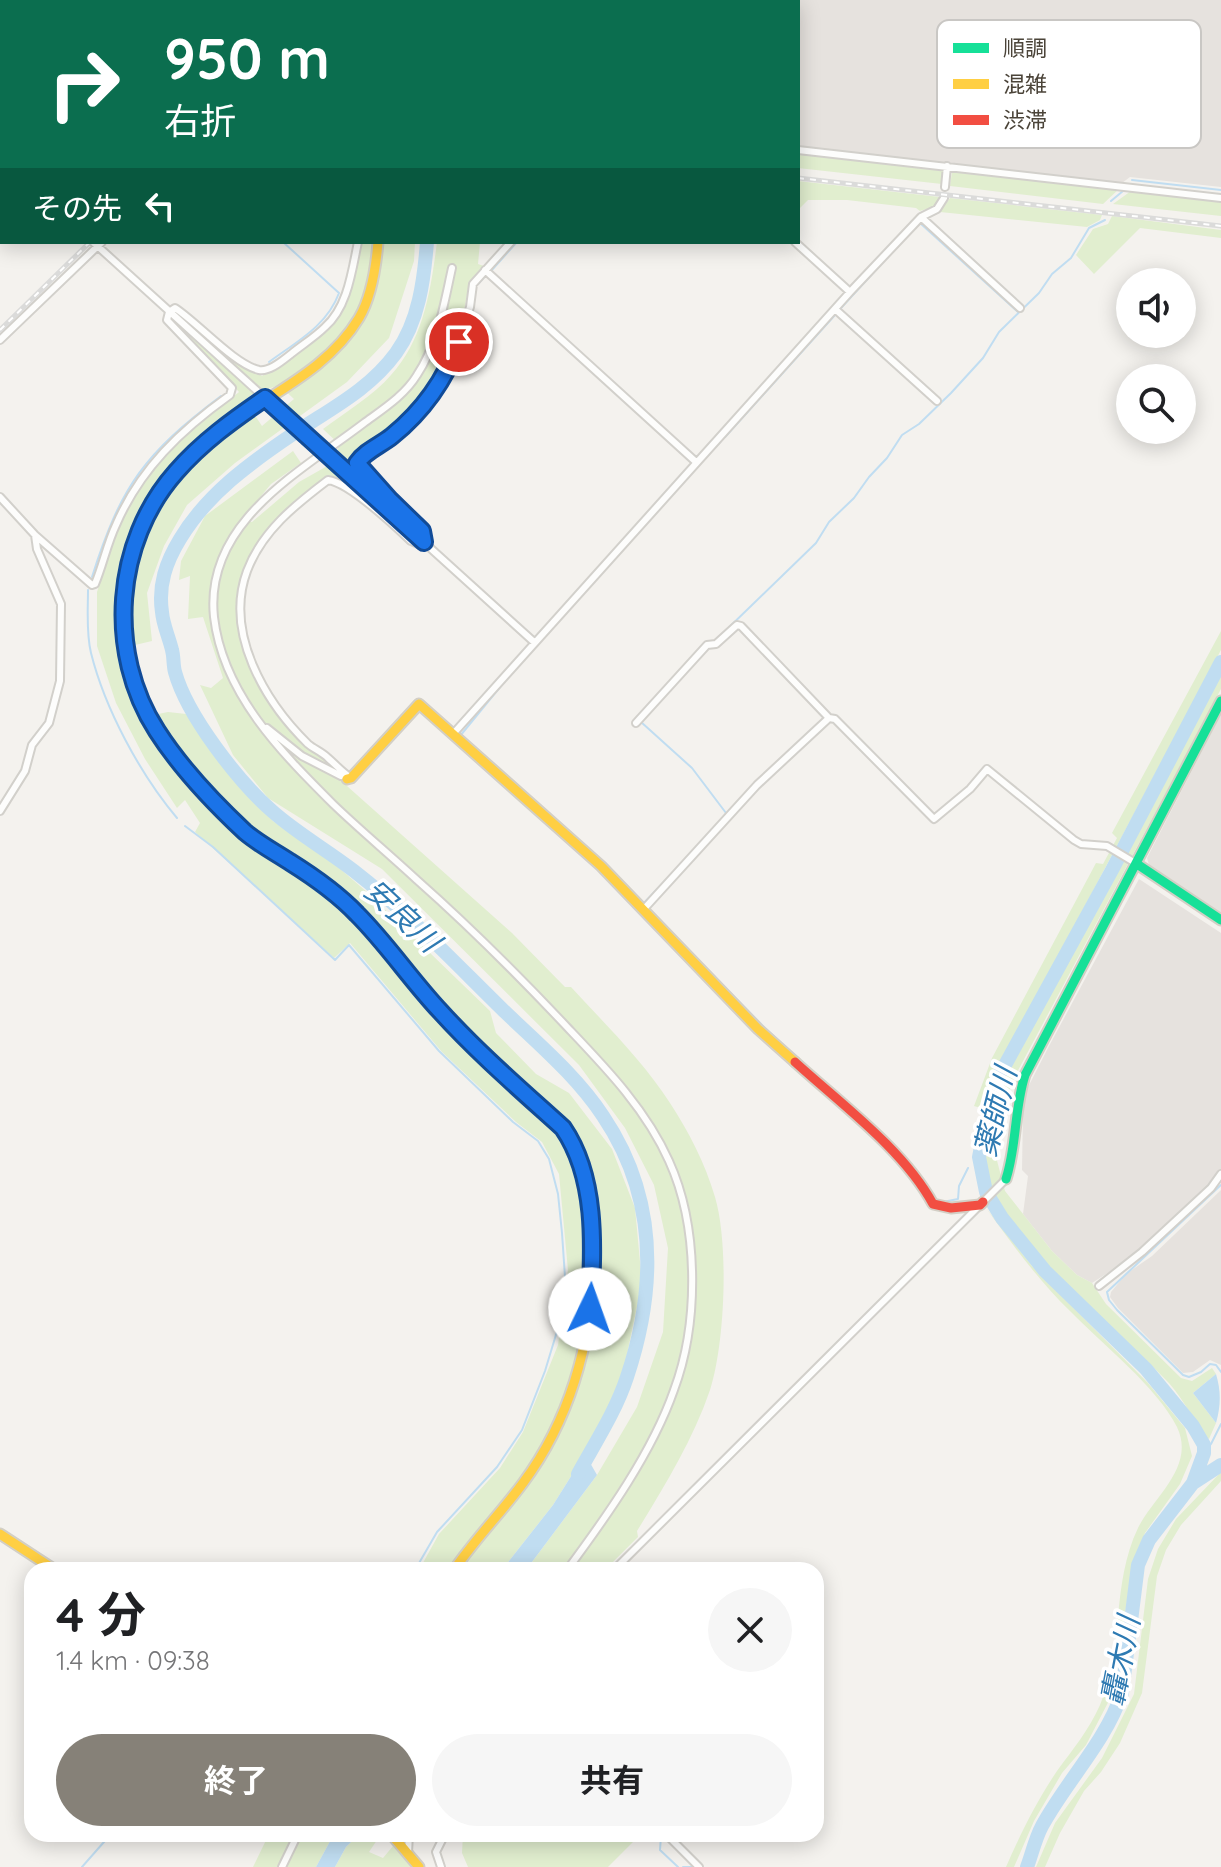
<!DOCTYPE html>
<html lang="ja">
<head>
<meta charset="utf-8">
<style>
	body { margin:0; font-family:Quicksand,"Noto Sans JP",sans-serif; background:#f6f6f6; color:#202124; height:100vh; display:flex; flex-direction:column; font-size:30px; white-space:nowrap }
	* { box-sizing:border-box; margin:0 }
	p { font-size:26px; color:#757577 }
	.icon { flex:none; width:44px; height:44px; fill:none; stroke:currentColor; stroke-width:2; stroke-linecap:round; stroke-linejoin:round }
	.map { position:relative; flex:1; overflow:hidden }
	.sheet { position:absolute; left:24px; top:1562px; width:800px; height:280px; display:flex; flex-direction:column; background:#fff; border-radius:24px; box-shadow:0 4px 20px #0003 }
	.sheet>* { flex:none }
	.guide { position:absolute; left:0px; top:0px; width:800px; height:244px; box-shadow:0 4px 20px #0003; background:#0b6e4f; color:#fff; overflow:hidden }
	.tools { position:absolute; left:1116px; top:268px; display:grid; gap:16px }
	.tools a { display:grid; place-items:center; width:80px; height:80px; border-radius:50%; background:#fff; box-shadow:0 4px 20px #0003; font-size:40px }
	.pin { position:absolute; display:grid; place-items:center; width:68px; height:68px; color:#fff; margin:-34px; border:4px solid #fff; border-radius:50%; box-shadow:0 2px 8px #0007 }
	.me { position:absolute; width:88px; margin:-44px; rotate:3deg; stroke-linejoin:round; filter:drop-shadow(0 0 6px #0008) }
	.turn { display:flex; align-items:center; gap:28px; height:168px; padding:0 32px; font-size:36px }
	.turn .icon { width:104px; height:104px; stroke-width:2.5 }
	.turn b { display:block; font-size:56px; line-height:68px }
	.then { display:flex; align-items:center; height:76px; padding:0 32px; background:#0003; gap:16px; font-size:30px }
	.round { display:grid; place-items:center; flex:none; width:84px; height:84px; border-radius:42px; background:#f6f6f6 }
	.overview { display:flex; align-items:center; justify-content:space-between; height:136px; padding:0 32px }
	h1 { font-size:48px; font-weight:700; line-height:60px }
	.primary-button { display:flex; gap:16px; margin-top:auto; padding:16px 32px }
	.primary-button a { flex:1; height:92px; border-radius:48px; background:#868178; color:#fff; font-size:32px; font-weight:700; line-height:92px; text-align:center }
	.primary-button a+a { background:#f6f6f6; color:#202124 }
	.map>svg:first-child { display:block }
	.industrial { fill:#e6e2de }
	.green { fill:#e1eecf; fill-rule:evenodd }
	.water { fill:#c0ddf1 }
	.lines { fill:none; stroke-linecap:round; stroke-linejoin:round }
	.stream { stroke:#c0ddf1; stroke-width:2 }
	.river { stroke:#c0ddf1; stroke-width:14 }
	.street-casing { stroke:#d2d0cb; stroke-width:10 }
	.fast-casing { stroke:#d3cfc5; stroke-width:13 }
	.slow-casing { stroke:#d3cfc5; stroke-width:13 }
	.jam-casing { stroke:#d3cfc5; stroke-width:13 }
	.street { stroke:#fdfdfc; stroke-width:6 }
	.fast { stroke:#16e098; stroke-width:9 }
	.slow { stroke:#ffcf43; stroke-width:9 }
	.jam { stroke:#f24e42; stroke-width:9 }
	.rail-casing { stroke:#dbdbda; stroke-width:5 }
	.rail { stroke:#fff; stroke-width:2; stroke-dasharray:6; stroke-linecap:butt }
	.route-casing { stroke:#114b97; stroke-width:20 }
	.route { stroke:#1a73e8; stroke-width:14 }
	.labels { text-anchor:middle; stroke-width:7; stroke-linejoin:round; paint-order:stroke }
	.water-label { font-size:30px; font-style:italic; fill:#2e7ab2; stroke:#fff }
	.key { fill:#fff; stroke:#c9c7c4; stroke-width:2 }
	.key-label { font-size:22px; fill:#4b4439 }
</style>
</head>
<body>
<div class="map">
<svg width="1221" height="1867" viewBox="0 0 1221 1867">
	<rect width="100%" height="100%" fill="#f4f2ee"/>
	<!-- industrial -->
	<path class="industrial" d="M792 0H1221V187L1130 177 1122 183 798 146V2Z
		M1221 714V913L1149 865 1147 858Z
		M1139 879 1221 933V1170L1210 1186 1123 1263 1092 1283 1077 1275 1052 1251 1023 1214 1028 1176 1022 1170 1023 1110 1025 1093 1049 1046Z
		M1221 1190V1365L1210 1360 1193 1372 1183 1373 1118 1308 1110 1297 1111 1292 1126 1274 1152 1256Z"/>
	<!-- green -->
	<path class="green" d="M798 154 943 171 942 184 798 168Z
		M952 172 1119 189 1103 204 950 186Z
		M798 181 940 197 936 206 920 211 916 208 847 200H808L798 210Z
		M1131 191 1221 201V216L1113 204Z
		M950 198 1102 215 1100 220 1087 227 940 212Z
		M1112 216 1221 230V238L1140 228 1094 274 1076 255 1093 229 1108 224Z
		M361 242H415L414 261 389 338 347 382 235 463 187 505 164 546 147 593 152 641 135 645 141 680 158 714 168 712 186 714 238 785 273 821 330 860 368 893 490 1011 496 1033 536 1074 569 1093 612 1149 635 1208 642 1283 621 1383 585 1454 553 1505 502 1570H419L439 1534 500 1468 523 1432 558 1345 568 1270 559 1174 542 1142 516 1122 442 1052 350 943 334 958 195 832 200 823 185 800 177 808 145 759 116 703 97 646V592L117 530 138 489 168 449 239 392 188 335 195 329 262 376 333 324 347 304ZM279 385 294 399 262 426 254 414 196 457 190 451 251 395Z
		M437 242H480L478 264 484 266 469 283 462 323 449 364 427 398 393 431 349 460 393 508 387 514 330 475 279 516 263 534 245 570 236 611 245 653 264 693 309 749 330 762 347 786 512 933 565 987H571C605 1024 643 1061 670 1103 689 1132 705 1163 715 1197 729 1244 725 1344 710 1390 693 1440 664 1487 637 1531L638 1537 605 1570H526L597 1475 637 1407 663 1332 668 1248 654 1185 625 1128 579 1065 382 869 268 798 233 755 200 685 211 688 223 678 203 617 188 619 190 576 179 580 181 561 205 516 293 451 301 463 271 484 241 520 252 522 299 482 329 465 340 445 323 429C344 413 374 395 391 375 424 339 431 288 437 242Z
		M1221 631V650L994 1077 981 1108 974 1106 992 1058 1096 863 1103 864 1117 838 1112 833Z
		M1221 674V689L1014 1078 1005 1101 1006 1124 994 1119 1002 1084Z
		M989 1153H995L1005 1191 1052 1251 1077 1275 1092 1283 1106 1304 1181 1378 1192 1381 1212 1368 1216 1374 1193 1393 1216 1423 1209 1439 1205 1437C1192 1417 1180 1393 1163 1377 1113 1325 990 1231 984 1159Z
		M986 1208 1032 1266 1148 1383 1185 1428 1192 1456 1180 1484 1145 1533 1132 1565 1114 1691 1086 1745 1062 1773 1034 1821 1014 1867H1006C1021 1833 1036 1802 1057 1771 1073 1749 1089 1730 1100 1705 1124 1650 1111 1584 1138 1528 1153 1497 1196 1467 1177 1427 1157 1387 1102 1344 1070 1311 1038 1280 1012 1244 986 1208Z
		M1221 1472V1481L1181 1525 1166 1550 1157 1576 1142 1693 1120 1743 1101 1772 1084 1791 1060 1833 1045 1867H1036L1055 1823 1102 1758 1134 1694 1148 1579 1158 1549 1176 1519Z
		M269 1834H334L316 1867H253Z
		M359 1834H381L369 1852 383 1858 393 1846 411 1867H335L346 1847Z
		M463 1834H641L608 1867H468L462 1853Z"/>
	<!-- water -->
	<path class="water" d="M1216 1374C1221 1391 1221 1405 1216 1423L1193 1393Z
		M585 1454 597 1475 526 1570H502L553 1505Z
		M334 1834H359L346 1847 335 1867H316Z"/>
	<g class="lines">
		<!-- stream -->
		<path class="stream" d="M474 0V2
			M787 2V0
			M1132 180 1221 190
			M1111 201 1123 191
			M920 223 1018 312
			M491 271 517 242
			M478 284 485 276
			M841 308 915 227
			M269 362C296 342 327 326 339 293L283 242
			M725 437 835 315
			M694 470 721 441
			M92 577C121 485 145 453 221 396
			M88 590C88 610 86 633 91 653 105 709 140 774 177 818
			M718 638 816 543 829 522 854 498 869 477 887 458 902 435 919 424 951 393 983 358 999 332 1039 293 1052 274 1071 258 1089 228 1105 220
			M641 722 692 768 726 813
			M460 736 509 676 583 594
			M561 824 606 865
			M185 826 213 847 335 960 349 945 439 1051 513 1122 538 1141 549 1159 558 1194 562 1233 565 1277 558 1328 545 1371 522 1430 497 1467 437 1532 415 1570
			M643 904 683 862
			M695 957 765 1028 875 1129
			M1221 1185 1107 1292 1109 1300 1117 1310 1183 1375 1189 1377 1201 1372 1210 1364 1216 1365 1221 1372
			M943 1202 958 1199 959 1186 968 1168
			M1204 1453 1211 1444 1221 1424
			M659 1834 661 1836 660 1850 678 1867
			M82 1867 111 1834
			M683 1867H692"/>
		<!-- river -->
		<path class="river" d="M498 2 500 0
			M427 242C424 280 419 321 396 353 369 390 330 409 293 434 250 463 207 494 180 539 166 562 158 585 162 612 163 625 169 637 172 650 174 657 173 665 175 672 187 716 239 782 272 811 298 834 327 850 354 871 407 912 454 962 502 1009 537 1043 576 1075 603 1116 657 1196 657 1287 627 1377 616 1411 595 1443 578 1474
			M1193 1483 1204 1453V1445L1193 1426 1146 1369 1045 1271 1002 1218 986 1192 979 1157 992 1092 999 1076 1112 870 1221 662
			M1027 1867C1032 1854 1035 1839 1042 1826 1067 1780 1105 1743 1122 1693L1138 1565 1149 1540 1193 1483 1221 1465"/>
		<defs>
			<path id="street" d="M115 0V2
				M145 0H148
				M299 0 304 2
				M0 114H2
				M798 150 1221 198
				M945 187 947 166
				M921 217 1020 308
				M93 242 265 398
				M795 242 850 292
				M452 268C444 304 438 343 417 375 405 395 383 409 364 423 300 472 204 522 214 617 223 694 281 752 333 804 360 830 389 854 417 880 469 926 519 976 567 1027 605 1067 646 1109 669 1161 699 1227 699 1323 674 1390 652 1453 607 1516 567 1570
				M485 270 696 462
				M835 309 937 401
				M0 340 102 242
				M269 402 534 642
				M0 497 35 535 92 585 95 584C103 565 107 544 116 525 140 469 181 430 230 395L232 388 167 320 169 312 175 308C197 322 235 365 259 370 270 372 283 360 291 354 302 345 315 337 325 327 348 307 352 270 358 242
				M636 723 707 645 716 644 737 625 741 626 829 718
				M267 728 302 756 341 776
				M453 734 850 292 921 217 937 209 944 198
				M351 778C342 772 336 765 328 758 322 752 314 749 308 744 265 702 224 633 247 571 262 531 295 505 328 480 350 483 394 525 411 541L418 544 424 542 422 531 358 466 357 460 408 423 431 397 452 361 470 307 473 284 511 242
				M0 811 25 771 32 745 49 723 60 681 61 604 37 549 35 535
				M643 910 757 785 829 718 835 719 934 819 970 789 987 769 1074 840 1081 844 1107 846 1137 864
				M983 1202 1006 1179
				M1099 1286 1142 1252 1211 1188 1221 1174
				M614 1570 980 1205
				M666 1834 699 1867
				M408 1853 409 1834
				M282 1867 298 1834
				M441 1867 436 1852 445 1834"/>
			<path id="fast" d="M1137 864 1221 920
				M1006 1179C1017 1145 1014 1109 1025 1075L1221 701"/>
			<path id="slow" d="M347 779 351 778 419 704 601 866 758 1029 795 1062
				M214 801C186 772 159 740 143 703 101 613 132 508 204 444 253 400 324 377 359 318 372 296 376 267 378 242
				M0 1534 55 1570
				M454 1570C475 1539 501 1513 523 1483 569 1421 591 1345 593 1269
				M391 1834 419 1867"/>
			<path id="jam" d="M214 801 259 843 331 891 358 914 469 1042 563 1128 575 1151 584 1179 590 1209 593 1269
				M795 1062C841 1104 903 1149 933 1204L951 1208 980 1205 983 1202"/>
		</defs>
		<!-- street casing -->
		<use href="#street" class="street-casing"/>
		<!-- fast casing -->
		<use href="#fast" class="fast-casing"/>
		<!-- slow casing -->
		<use href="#slow" class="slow-casing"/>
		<!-- jam casing -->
		<use href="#jam" class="jam-casing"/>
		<!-- street -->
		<use href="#street" class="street"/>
		<!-- fast -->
		<use href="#fast" class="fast"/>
		<!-- slow -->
		<use href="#slow" class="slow"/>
		<!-- jam -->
		<use href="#jam" class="jam"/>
		<defs>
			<path id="rail" d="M313 2 314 0
				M798 178 1221 226
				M0 234 2 233
				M0 330 90 242"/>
		</defs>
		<!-- rail casing -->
		<use href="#rail" class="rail-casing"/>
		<!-- rail -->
		<use href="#rail" class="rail"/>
	</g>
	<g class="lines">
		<defs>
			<path id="route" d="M459 342C445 380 423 411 392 436 381 445 365 451 357 463L389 499 422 531 424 542 265 398C233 420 202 442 176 472 114 542 106 652 157 731 180 767 214 803 245 832 259 844 275 852 290 862 314 877 338 894 357 914 387 944 411 980 440 1011 478 1053 521 1090 563 1128 598 1179 593 1250 590 1309"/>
		</defs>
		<!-- route casing -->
		<use href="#route" class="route-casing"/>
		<!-- route -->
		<use href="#route" class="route"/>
	</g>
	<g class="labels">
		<!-- water labels -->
		<g class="water-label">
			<text transform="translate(402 916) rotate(43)" y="10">安良川</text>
			<text transform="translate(996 1112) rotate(-76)" y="10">薬師川</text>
			<text transform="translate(1121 1661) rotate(-79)" y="10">轟木川</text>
		</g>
	</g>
	<!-- legend -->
	<rect x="937" y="20" width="264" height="128" rx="12" class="key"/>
	<rect x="953" y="43" width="36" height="10" fill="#16e098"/>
	<rect x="953" y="79" width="36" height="10" fill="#ffcf43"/>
	<rect x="953" y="115" width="36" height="10" fill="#f24e42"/>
	<g class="key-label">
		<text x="1003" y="56">順調</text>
		<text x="1003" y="92">混雑</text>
		<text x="1003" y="128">渋滞</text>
	</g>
</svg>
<div class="tools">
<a><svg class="icon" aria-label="sound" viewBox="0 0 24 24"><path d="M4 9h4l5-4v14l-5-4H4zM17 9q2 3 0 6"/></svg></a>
<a><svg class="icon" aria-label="search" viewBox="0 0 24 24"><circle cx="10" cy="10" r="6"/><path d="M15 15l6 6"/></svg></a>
</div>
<div class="pin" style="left:459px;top:342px;background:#d93025"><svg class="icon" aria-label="arrive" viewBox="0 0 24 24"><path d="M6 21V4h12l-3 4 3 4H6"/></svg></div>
<svg class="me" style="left:590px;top:1309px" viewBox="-20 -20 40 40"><circle r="19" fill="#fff"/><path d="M0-13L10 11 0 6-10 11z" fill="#1a73e8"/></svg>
<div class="guide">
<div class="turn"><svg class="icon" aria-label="right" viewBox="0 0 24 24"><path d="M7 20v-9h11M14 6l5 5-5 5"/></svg><div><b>950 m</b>右折</div></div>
<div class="then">その先<svg class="icon" aria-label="left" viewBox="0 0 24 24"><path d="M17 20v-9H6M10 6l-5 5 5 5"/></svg></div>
</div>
<section class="sheet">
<div class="overview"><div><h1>4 分</h1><p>1.4 km · 09:38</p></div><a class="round"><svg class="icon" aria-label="close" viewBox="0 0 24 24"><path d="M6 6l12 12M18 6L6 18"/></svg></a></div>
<div class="primary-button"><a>終了</a><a>共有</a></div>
</section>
</div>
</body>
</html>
